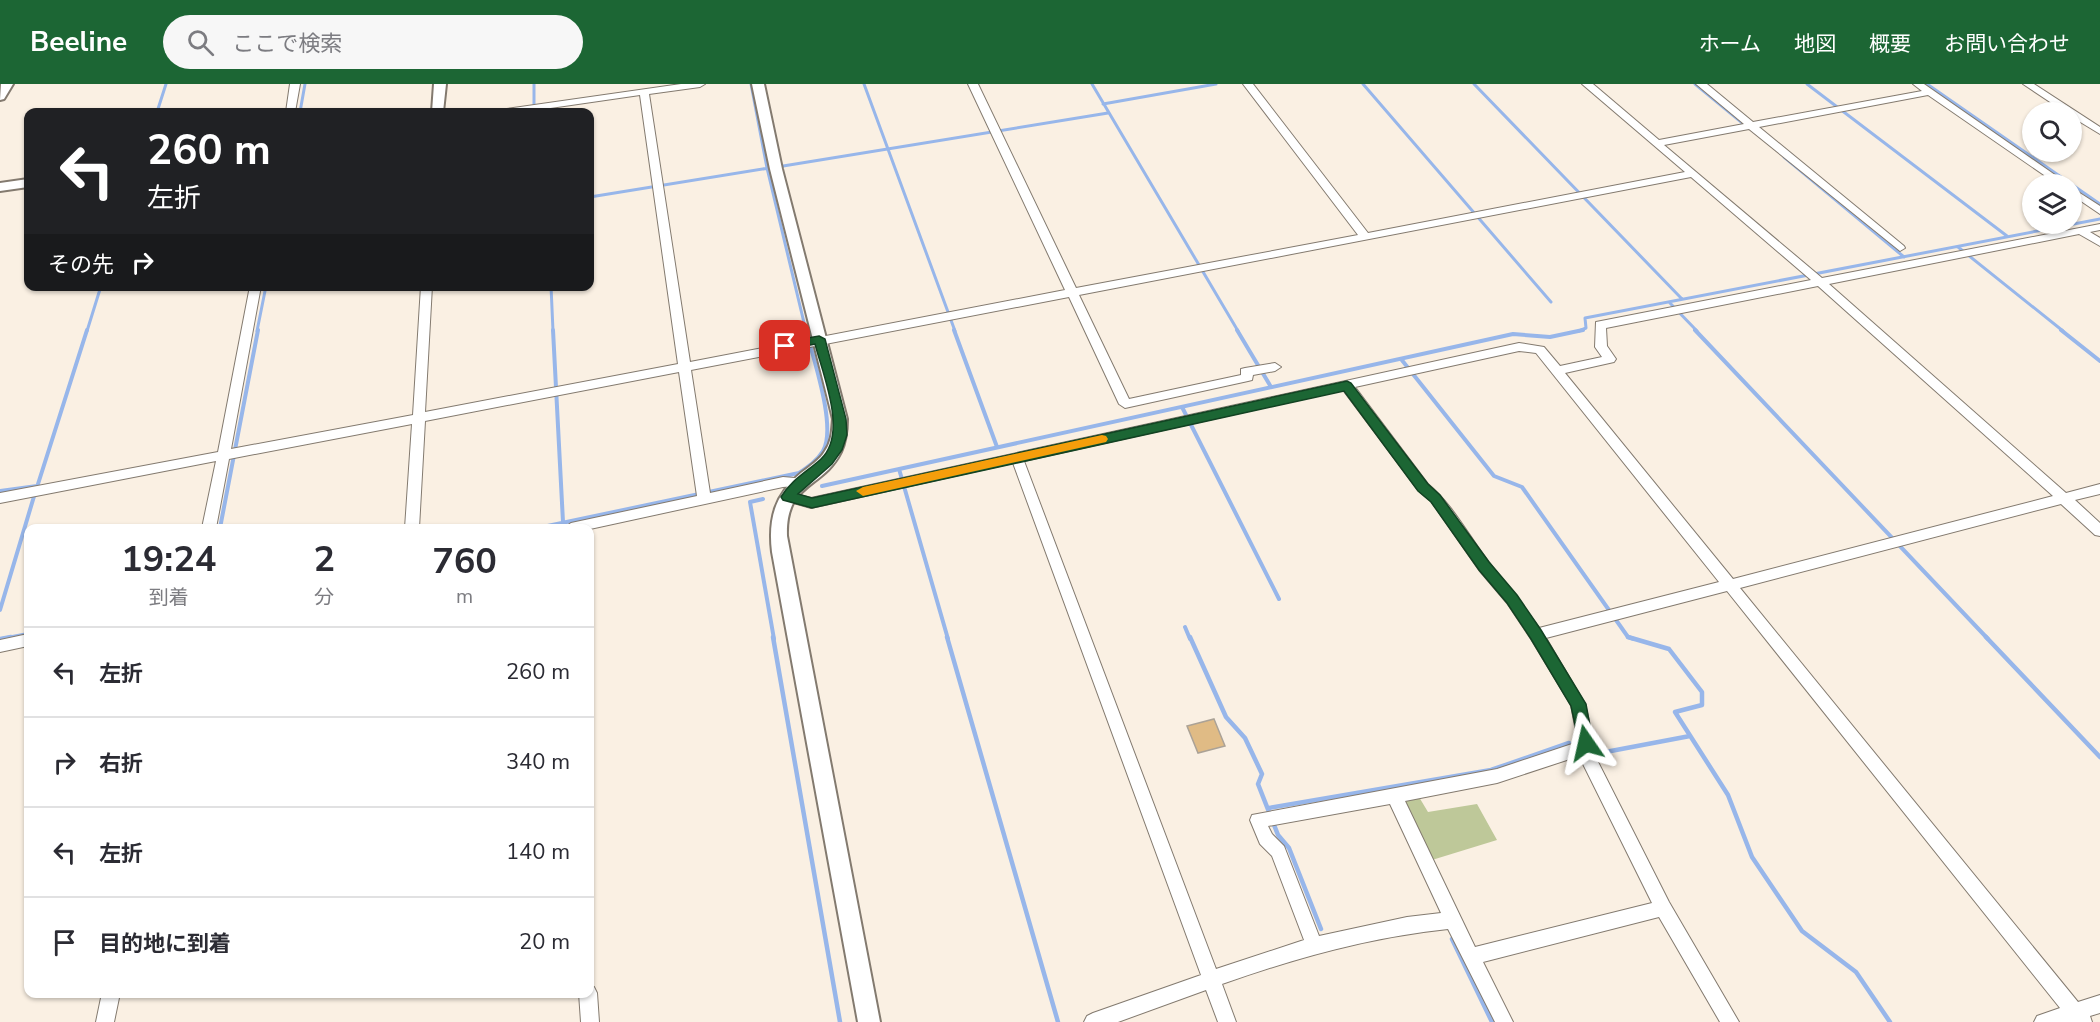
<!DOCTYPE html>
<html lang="ja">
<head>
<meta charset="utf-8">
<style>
	body { margin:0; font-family:"Nunito Sans","Noto Sans JP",sans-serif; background:#f7f7f7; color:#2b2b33; height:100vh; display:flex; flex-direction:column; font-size:22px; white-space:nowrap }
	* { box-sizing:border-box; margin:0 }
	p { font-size:20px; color:#7c7c81 }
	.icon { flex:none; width:33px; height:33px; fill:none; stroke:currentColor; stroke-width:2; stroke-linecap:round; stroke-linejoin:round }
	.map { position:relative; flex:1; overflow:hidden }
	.side { position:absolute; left:24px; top:440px; width:570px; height:474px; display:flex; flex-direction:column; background:#fff; border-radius:12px; box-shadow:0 2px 4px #0004 }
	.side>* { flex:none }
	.top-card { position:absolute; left:24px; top:24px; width:570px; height:183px; border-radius:12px; box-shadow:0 2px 4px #0004; background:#202124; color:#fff; overflow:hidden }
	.fabs { position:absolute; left:2022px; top:18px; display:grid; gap:12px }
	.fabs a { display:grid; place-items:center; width:60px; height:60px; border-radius:50%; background:#fff; box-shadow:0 2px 4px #0004; font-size:30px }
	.pin { position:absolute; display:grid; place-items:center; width:51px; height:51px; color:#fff; margin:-26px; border-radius:12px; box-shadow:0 3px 9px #0006 }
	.me { position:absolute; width:66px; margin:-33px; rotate:349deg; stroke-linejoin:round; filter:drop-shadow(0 0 4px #0008) }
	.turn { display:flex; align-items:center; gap:21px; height:126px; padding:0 24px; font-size:27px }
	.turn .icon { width:78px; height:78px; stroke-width:2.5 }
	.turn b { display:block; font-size:42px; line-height:51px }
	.then { display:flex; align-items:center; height:57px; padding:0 24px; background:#0003; gap:12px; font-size:22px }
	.eta { display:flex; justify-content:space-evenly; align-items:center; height:102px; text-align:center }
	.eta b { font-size:36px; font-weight:700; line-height:42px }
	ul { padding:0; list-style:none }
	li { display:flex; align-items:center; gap:18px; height:90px; padding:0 24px; border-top:2px solid #e1e1e2 }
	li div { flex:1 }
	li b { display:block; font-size:22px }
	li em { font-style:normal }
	header { display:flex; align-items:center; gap:36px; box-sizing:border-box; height:84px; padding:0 30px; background:#1c6634; color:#fff }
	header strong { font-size:28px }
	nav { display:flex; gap:33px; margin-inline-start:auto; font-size:21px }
	.search { width:420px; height:54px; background:#f7f7f7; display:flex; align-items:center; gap:15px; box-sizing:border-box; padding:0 21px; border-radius:33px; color:#7c7c81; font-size:22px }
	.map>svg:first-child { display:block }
	.green { fill:#bec899 }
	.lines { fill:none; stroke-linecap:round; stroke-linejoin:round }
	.stream-far2 { stroke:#97b6ea; stroke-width:3 }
	.stream-far1 { stroke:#97b6ea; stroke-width:4 }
	.stream { stroke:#97b6ea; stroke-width:4.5 }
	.building { fill:#e0bb85; stroke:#aba296; stroke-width:1.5 }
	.minor-casing { stroke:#837a6f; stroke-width:2 }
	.tertiary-casing { stroke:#837a6f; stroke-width:4 }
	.minor { fill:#fff; fill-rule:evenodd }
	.tertiary { fill:#fff; fill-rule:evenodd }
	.route { fill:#1c6634; stroke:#124222; stroke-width:1.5 }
	.slow { fill:#f59e0b }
</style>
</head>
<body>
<header>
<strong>Beeline</strong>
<div class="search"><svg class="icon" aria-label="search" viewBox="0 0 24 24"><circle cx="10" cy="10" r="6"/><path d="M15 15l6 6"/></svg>ここで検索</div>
<nav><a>ホーム</a><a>地図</a><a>概要</a><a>お問い合わせ</a></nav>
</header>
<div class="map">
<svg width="2100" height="938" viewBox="0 0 2100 938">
	<rect width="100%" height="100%" fill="#faf0e3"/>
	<!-- green -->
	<path class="green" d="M1419 713 1428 728 1477 720 1497 756 1432 776 1402 714Z"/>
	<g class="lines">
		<!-- stream-far2 -->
		<path class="stream-far2" d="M534 0V28
			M751 0 767 84 806 247
			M864 0 955 247
			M1092 0 1238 247
			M1363 0 1551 218
			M1474 0 1682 215
			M1695 0 1746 42
			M1807 0 2007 152
			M1927 0 2100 120
			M1103 20 1216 0
			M157 28 166 0
			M300 28 305 0
			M1784 73 1904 173
			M777 83 1108 29
			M590 113 769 84
			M1958 163 2063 247
			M551 202 553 247
			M1669 218 1697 247
			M87 247 101 202
			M257 247 266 202
			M1579 247 1586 244 1585 234 2100 135"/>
		<!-- stream-far1 -->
		<path class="stream-far1" d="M553 246 563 438
			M954 246 997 363
			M1237 246 1271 303
			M1695 246 1988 555
			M2061 246 2100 277
			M1401 275 1494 392 1522 403 1628 553 1634 555
			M1182 323 1279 515
			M899 385 948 555
			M38 400 87 246
			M822 402 1513 250 1550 253 1583 246
			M0 407 37 402
			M763 415 750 418 774 555
			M220 444 258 246
			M538 444 799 389C808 383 817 377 823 367 837 343 813 274 806 246
			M0 526 35 409
			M1185 543 1190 555
			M2 555 28 550"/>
		<!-- stream -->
		<path class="stream" d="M773 553 840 938
			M947 553 1058 938
			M1190 553 1226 633 1245 654 1262 690 1258 700 1278 751 1289 764 1321 845
			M1628 553 1669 565 1702 608V621L1675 628 1728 711 1752 773 1802 847 1856 888 1890 938
			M1986 553 2100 673
			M0 555 11 553
			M1595 670 1690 652
			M1269 724 1491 686 1569 659
			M1452 855 1492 938"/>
	</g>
	<!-- building -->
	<path class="building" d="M1214 635 1225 662 1198 669 1187 642Z"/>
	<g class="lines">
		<defs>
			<path id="minor" d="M290 0H300L295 28H286Z
				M681 0H705L700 3 649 10 690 278 1065 206 968 0H978L1076 204 1358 151 1243 0H1253L1368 149 1685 88 1582 0H1593L1659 56 1744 40 1696 0H1707L1753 38 1922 7 1913 0H1924L2068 100H2057L1928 11 1759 43 1904 162 1905 164 1900 167 1749 45 1664 61 1822 194 2100 140V146L2090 148 2100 154V162L2079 150 1829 200 2066 409 2100 400V410L2075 416 2100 439V452L2095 451 2061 420 1740 504 2078 918 2100 911V929L2090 932 2092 938H2034L2037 932 2060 924 1727 507 1546 554 1585 620 1594 659 1591 664 1669 818 1739 938H1720L1659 833 1483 878 1513 938H1495L1448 845C1370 853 1296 874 1222 900L1236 938H1218L1206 906 1118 938H1084L1087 932 1093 929 1201 891 1013 379 811 424 783 416 782 413 788 408 811 414 1519 259 1544 263 1560 282 1602 273 1595 263 1596 238 1811 196 1691 93 1079 211 1129 315 1241 291V285L1245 284 1275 279 1281 283 1275 287 1253 291 1252 296 1248 297 1125 324 1119 320 1069 213 691 286 710 409 783 393 806 395 807 398 806 401 783 403 590 445 564 444 571 439 697 412 679 288 425 337 419 444H405L412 340 229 375 216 444H202L216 377 0 419V409L218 368 250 202H261L231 365 413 331 421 202H432L425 328 678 280 640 11 523 28H502L507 25ZM1818 202 2053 412 1733 495 1565 289 1614 278 1616 275 1607 262 1606 244ZM1519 267 1536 269 1719 498 1539 544C1523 521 1505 500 1488 477 1468 451 1453 421 1428 400L1355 303ZM1343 306 1418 406 1431 417 1479 486 1507 519 1531 555 1571 621 1578 658 1497 685 1252 731 1250 736 1260 760 1272 772 1304 856 1216 885 1024 377ZM1579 672 1652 819 1475 863 1405 717 1497 699ZM1390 720 1441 829 1407 833 1319 852 1284 762 1272 750 1268 742Z
				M2023 0H2034L2100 43V50L2072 33V28H2065Z
				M2072 104 2100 122V130L2072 111Z
				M28 550V562L0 568V556Z
				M590 901 594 903 597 909 599 938H581L579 909H590Z
				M102 909H120L114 938H96Z"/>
			<path id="tertiary" d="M1 0H13L4 15 0 16Z
				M434 0H446L443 28H432Z
				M752 0H764L782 85 847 335C847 347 846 357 841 368 823 405 785 398 787 452L880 938H858L772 468C768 435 775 410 801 389 810 382 820 376 825 367 832 357 832 346 833 335L770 85Z
				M28 95V103L0 107V99Z"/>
		</defs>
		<!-- minor casing -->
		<use href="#minor" class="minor-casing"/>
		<!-- tertiary casing -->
		<use href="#tertiary" class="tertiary-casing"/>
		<!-- minor -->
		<use href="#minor" class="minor"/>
		<!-- tertiary -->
		<use href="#tertiary" class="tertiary"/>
	</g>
	<!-- route -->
	<path class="route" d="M819 252 825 255 846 335 847 351 842 366 832 380 798 410 812 414 1347 297 1351 299 1428 400 1440 411 1489 478 1517 511 1541 546 1586 620 1593 659 1591 664 1586 666 1580 664 1571 622 1531 555 1507 519 1479 486 1431 418 1418 407 1344 307 812 424 783 416 781 413C791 396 808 387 821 375 848 350 823 291 815 260L785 266 779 262 785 258Z"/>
	<!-- slow -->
	<path class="slow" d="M1102 351 1106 352 1108 355 1106 358 863 412 856 407 863 403Z"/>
</svg>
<div class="fabs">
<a><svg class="icon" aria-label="search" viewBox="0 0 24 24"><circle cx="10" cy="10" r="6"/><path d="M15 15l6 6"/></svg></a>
<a><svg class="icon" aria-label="layers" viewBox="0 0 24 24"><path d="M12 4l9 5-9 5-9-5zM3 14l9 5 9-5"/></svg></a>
</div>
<div class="pin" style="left:785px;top:262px;background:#d93025"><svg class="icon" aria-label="arrive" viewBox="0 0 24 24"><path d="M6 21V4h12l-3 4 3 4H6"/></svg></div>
<svg class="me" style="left:1586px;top:659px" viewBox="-20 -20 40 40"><path d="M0-17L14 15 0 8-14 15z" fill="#1c6634" stroke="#fff" stroke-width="4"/></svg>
<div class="top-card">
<div class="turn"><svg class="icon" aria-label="left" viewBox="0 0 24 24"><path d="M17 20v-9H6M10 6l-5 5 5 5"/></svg><div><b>260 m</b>左折</div></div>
<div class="then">その先<svg class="icon" aria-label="right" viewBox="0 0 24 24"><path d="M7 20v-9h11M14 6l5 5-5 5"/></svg></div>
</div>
<section class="side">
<div class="eta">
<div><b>19:24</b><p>到着</p></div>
<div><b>2</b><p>分</p></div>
<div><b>760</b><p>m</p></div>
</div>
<ul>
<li><svg class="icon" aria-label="left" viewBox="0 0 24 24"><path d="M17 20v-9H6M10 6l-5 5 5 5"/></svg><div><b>左折</b></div><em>260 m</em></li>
<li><svg class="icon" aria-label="right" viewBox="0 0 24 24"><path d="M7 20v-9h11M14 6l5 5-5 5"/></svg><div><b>右折</b></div><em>340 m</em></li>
<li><svg class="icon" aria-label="left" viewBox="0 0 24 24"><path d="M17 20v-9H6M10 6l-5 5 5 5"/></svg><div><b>左折</b></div><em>140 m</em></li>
<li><svg class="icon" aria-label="arrive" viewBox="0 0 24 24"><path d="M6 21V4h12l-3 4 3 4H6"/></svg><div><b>目的地に到着</b></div><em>20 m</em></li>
</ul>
</section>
</div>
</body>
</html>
